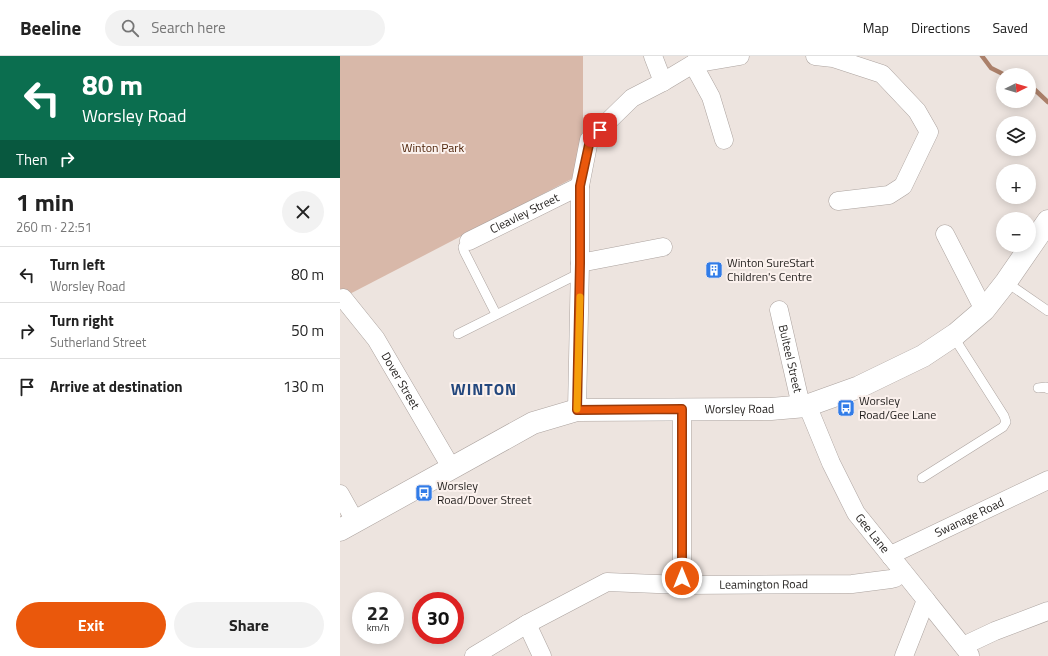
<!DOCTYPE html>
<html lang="en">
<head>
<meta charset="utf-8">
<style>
	body { margin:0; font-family:"Titillium Web",sans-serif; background:#f2f2f2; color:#222; height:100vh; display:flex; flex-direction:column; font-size:15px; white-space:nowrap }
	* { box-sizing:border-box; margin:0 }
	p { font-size:13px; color:#767676 }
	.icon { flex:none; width:22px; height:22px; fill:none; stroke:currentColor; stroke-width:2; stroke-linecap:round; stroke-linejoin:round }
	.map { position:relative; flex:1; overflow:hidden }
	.drawer { display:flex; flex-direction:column; background:#fff; width:340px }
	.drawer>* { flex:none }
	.hud { background:#0b6e4f; color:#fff; overflow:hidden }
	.needle { width:26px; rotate:85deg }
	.tools { position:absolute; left:656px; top:12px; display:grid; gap:8px }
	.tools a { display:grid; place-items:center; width:40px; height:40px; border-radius:50%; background:#fff; box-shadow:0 2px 10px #0003; font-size:20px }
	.speed { position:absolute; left:12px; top:536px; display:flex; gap:8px; font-size:20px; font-weight:700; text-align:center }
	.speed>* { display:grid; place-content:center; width:52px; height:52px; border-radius:50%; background:#fff; box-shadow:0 2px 10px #0003; line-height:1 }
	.speed small { font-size:10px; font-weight:400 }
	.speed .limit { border:6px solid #d22; background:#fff; color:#111 }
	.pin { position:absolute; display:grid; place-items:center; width:34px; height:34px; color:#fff; margin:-17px; border-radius:8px; box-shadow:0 2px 6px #0006 }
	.me { position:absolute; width:44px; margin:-22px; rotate:0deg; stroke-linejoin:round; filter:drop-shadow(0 0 3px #0008) }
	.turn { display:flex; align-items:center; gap:14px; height:84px; padding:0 16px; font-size:18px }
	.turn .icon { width:52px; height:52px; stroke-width:2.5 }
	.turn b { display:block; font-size:28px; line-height:34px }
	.then { display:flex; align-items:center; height:38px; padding:0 16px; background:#0003; gap:8px; font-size:15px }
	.round { display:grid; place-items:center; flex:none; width:42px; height:42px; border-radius:21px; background:#f2f2f2 }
	.overview { display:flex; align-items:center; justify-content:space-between; height:68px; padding:0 16px }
	h1 { font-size:24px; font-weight:700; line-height:30px }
	.cta { display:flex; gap:8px; margin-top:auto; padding:8px 16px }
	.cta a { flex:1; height:46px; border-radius:24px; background:#ea580c; color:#fff; font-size:16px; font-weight:700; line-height:46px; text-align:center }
	.cta a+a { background:#f2f2f2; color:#222 }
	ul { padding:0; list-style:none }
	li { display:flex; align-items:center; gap:12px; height:56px; padding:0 16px; border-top:1px solid #e0e0e0 }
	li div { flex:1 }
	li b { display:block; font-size:15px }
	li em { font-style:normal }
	header { display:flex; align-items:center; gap:24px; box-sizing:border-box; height:56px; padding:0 20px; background:#fff; border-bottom:1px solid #e0e0e0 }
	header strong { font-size:19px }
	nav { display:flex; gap:22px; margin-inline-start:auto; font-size:14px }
	.search { width:280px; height:36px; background:#f2f2f2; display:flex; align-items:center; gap:10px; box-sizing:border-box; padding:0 14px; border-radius:22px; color:#767676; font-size:15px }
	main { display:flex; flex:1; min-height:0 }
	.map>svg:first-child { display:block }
	.green { fill:#d8b8a9 }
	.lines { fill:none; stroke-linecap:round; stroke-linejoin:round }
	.stream { stroke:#ab806a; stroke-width:4.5 }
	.lane-casing { stroke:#aca39f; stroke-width:10 }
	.street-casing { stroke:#aca39f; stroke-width:19 }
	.secondary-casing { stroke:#aca39f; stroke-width:23 }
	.lane { stroke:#fff; stroke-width:9 }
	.street { stroke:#fff; stroke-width:18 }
	.secondary { stroke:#fff; stroke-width:22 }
	.route-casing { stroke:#983908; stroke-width:10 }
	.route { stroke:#ea580c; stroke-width:7 }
	.slow { stroke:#f59e0b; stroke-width:7 }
	.labels { text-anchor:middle; stroke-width:4; stroke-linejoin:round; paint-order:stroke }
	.park-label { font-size:12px; fill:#4e2309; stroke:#fbf1ed }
	.street-label { font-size:12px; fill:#221f1d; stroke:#fbf1ed }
	.poi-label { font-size:12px; fill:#221f1d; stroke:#fbf1ed; text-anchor:start }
	.district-label { font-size:16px; font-weight:bold; letter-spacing:1px; fill:#23477d; stroke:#fbf1ed }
</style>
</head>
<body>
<header>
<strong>Beeline</strong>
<div class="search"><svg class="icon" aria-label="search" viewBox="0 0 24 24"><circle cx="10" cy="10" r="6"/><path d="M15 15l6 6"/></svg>Search here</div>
<nav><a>Map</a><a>Directions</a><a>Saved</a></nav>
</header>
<main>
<section class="drawer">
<div class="hud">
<div class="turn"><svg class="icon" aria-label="left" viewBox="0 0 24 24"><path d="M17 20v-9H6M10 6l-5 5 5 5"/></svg><div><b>80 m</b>Worsley Road</div></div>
<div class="then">Then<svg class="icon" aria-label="right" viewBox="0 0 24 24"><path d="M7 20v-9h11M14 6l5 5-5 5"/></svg></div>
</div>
<div class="overview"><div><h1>1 min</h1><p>260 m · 22:51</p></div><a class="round"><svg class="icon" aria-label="close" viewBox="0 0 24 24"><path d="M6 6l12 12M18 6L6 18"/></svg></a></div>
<ul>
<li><svg class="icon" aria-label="left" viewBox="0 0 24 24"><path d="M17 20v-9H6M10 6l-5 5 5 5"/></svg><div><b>Turn left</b><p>Worsley Road</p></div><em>80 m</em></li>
<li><svg class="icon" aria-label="right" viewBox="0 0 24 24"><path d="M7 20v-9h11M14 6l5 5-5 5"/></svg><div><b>Turn right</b><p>Sutherland Street</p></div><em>50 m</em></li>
<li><svg class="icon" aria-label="arrive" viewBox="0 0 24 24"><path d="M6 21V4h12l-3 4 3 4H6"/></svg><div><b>Arrive at destination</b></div><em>130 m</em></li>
</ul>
<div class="cta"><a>Exit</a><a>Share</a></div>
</section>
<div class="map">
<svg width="708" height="600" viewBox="0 0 708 600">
	<rect width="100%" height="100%" fill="#ede4df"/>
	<!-- green -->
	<path class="green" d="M0 0H243V117L0 243Z"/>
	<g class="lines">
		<!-- stream -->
		<path class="stream" d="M642 0 651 12 665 19
			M689 30 694 33 708 46"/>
		<defs>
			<path id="lane" d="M129 185 125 188 123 191 124 195 156 258
				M666 226 708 255
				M118 278 240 217
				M698 332 706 331 708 333
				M582 422 663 371 666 366 664 360 613 280"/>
			<g id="street">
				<path d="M313 0 323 26"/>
				<path d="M475 0 493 2 542 18 577 55 589 76 563 130 549 139 498 145"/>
				<path d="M353 8 371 41 384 84"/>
				<path d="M605 178 644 254"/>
				<path id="s1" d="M129 185 240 130"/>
				<path d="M240 207 323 191"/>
				<path id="s2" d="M3 242 36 283 112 413"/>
				<path id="s3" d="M439 254 459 341 470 356 491 407 516 457 586 544 564 600"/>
				<path d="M342 353V529"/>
				<path d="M237 354 240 207V130L249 84 292 42 323 26 353 8 400 0"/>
				<path d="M0 438 15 465"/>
				<path id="s4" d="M551 501 557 496 708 424"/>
				<path d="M586 544 630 599"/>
				<path d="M187 568 202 600"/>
				<path d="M623 590 655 575 708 555"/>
				<path id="s5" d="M134 600 187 568 267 526 342 529 512 528 551 523 555 522 563 516"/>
			</g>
			<g id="secondary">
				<path id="s6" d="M0 474 193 367 237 354 431 353 466 350 519 331 583 300 616 278 644 254 666 226 708 165"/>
			</g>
		</defs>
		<!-- lane casing -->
		<use href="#lane" class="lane-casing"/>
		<!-- street casing -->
		<use href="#street" class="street-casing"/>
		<!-- secondary casing -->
		<use href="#secondary" class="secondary-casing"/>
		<!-- lane -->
		<use href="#lane" class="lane"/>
		<!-- street -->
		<use href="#street" class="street"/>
		<!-- secondary -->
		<use href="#secondary" class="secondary"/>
	</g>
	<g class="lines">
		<defs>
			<path id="route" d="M260 74 250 84 240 130V207L237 354 342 353V522"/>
		</defs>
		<!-- route casing -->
		<use href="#route" class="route-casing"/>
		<!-- route -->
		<use href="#route" class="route"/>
		<!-- slow -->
		<path class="slow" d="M237 353 240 241"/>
	</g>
	<!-- icons -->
	<defs>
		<symbol id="building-square" viewBox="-11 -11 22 22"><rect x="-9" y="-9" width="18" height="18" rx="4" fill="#317ce8" stroke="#fbf1ed"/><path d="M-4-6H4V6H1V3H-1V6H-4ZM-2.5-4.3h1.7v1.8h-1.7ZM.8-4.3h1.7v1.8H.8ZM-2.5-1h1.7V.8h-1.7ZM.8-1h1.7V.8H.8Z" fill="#fff"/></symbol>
		<symbol id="bus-square" viewBox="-11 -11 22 22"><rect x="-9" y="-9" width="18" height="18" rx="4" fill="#317ce8" stroke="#fbf1ed"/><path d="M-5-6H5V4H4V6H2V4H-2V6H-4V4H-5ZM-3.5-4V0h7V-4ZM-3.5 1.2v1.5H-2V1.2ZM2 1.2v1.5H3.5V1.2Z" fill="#fff"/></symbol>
	</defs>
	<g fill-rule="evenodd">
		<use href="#building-square" x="364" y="204" width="20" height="20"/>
		<use href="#bus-square" x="496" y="342" width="20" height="20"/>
		<use href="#bus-square" x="74" y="427" width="20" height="20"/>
	</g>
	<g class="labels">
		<!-- park labels -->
		<g class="park-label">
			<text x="93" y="96">Winton Park</text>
		</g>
		<!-- street labels -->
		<g class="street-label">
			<text dy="4" stroke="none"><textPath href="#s1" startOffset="62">Cleavley Street</textPath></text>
			<text dy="4" stroke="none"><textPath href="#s3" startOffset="50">Bulteel Street</textPath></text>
			<text dy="4" stroke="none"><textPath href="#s2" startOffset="101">Dover Street</textPath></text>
			<text dy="4" stroke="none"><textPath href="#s6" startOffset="429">Worsley Road</textPath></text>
			<text dy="4" stroke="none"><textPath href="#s4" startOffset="88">Swanage Road</textPath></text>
			<text dy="4" stroke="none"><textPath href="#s3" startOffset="245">Gee Lane</textPath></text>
			<text dy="4" stroke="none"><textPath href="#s5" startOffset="309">Leamington Road</textPath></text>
		</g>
		<!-- poi labels -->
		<g class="poi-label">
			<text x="387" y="211">Winton SureStart<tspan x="387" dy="14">Children's Centre</tspan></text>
			<text x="519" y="349">Worsley<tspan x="519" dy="14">Road/Gee Lane</tspan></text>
			<text x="97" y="434">Worsley<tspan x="97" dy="14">Road/Dover Street</tspan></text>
		</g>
		<!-- district labels -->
		<g class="district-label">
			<text x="144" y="339">WINTON</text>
		</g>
	</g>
</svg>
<div class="tools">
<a><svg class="needle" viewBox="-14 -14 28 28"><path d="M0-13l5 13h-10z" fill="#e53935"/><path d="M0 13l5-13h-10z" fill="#767676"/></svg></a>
<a><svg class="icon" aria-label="layers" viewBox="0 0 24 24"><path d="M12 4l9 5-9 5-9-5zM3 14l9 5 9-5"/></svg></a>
<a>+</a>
<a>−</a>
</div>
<div class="speed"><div>22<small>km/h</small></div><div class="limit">30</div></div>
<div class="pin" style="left:260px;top:74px;background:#d93025"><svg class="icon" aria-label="arrive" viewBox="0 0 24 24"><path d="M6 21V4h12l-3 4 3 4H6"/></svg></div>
<svg class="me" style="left:342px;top:522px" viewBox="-20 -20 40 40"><circle r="17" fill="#ea580c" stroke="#fff" stroke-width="3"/><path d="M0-11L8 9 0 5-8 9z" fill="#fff"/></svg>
</div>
</main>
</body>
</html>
